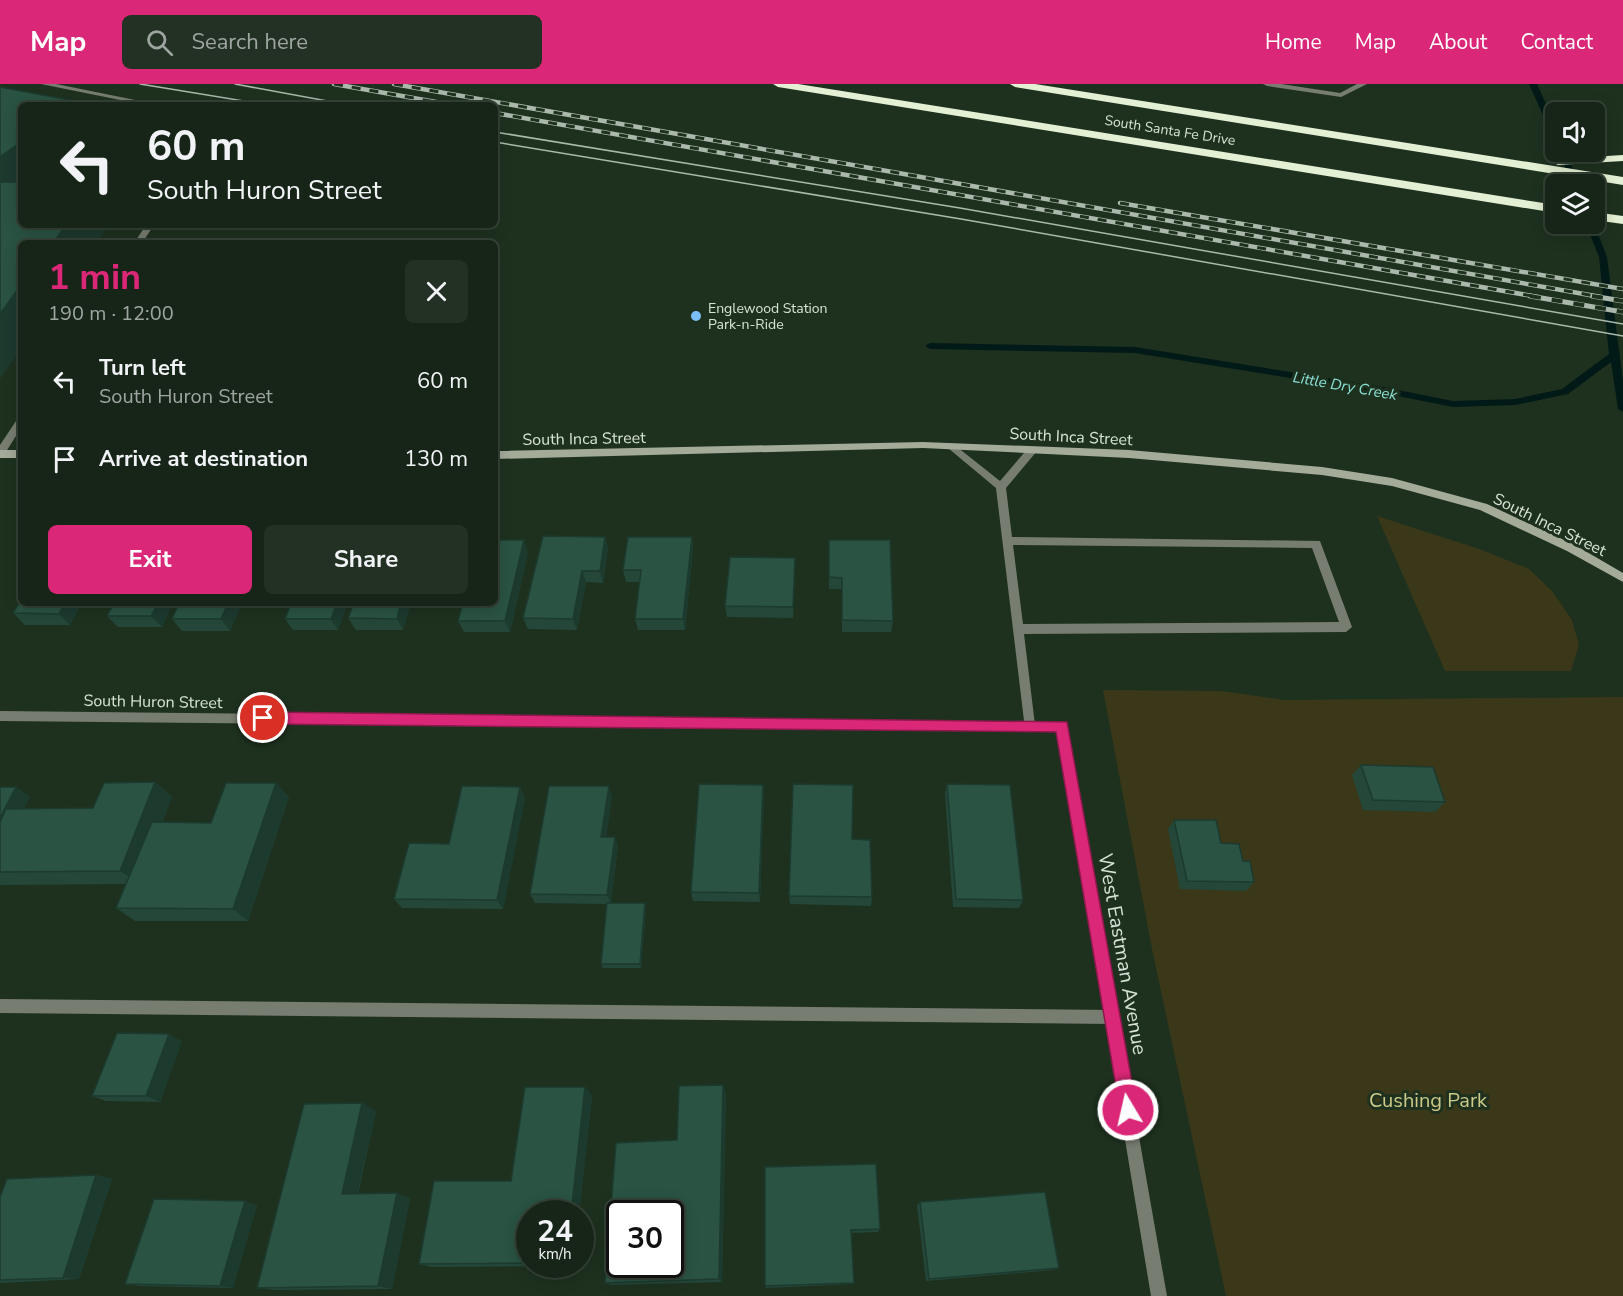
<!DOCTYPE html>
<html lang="en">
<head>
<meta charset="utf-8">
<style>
	body { margin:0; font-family:"Nunito Sans",sans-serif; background:#233124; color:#f1f3f6; height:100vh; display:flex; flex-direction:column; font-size:22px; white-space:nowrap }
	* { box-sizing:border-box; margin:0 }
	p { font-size:20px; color:#9ea5a1 }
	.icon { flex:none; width:33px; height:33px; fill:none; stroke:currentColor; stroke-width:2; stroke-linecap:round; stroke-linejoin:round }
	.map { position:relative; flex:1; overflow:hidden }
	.panel { position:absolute; left:18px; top:156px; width:480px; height:366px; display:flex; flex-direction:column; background:#162517; border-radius:9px; box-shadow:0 3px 15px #0003,0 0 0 2px #354236 }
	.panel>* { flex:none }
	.top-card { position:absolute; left:18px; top:18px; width:480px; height:126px; border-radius:9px; box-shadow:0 3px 15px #0003,0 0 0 2px #354236; background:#162517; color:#f1f3f6; overflow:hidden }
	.controls { position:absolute; left:1545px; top:18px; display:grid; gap:12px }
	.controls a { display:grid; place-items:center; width:60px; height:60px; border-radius:9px; background:#162517; box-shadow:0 3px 15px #0003,0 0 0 2px #354236; font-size:30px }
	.speed { position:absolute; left:516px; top:1116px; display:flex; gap:12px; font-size:30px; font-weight:700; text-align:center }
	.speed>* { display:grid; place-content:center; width:78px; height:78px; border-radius:50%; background:#162517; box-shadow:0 3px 15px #0003,0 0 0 2px #354236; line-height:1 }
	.speed small { font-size:15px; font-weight:400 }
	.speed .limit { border:3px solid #111; border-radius:9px; background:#fff; color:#111 }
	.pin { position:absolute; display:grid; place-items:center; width:51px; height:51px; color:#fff; margin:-26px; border:3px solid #fff; border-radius:50%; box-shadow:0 2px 6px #0007 }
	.me { position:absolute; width:66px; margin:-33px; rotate:351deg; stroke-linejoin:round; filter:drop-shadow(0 0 4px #0008) }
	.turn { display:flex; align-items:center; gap:21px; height:126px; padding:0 30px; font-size:27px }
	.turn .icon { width:78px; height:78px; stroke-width:2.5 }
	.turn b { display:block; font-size:42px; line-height:51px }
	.round { display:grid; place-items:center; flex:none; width:63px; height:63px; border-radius:9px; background:#233124 }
	.head { display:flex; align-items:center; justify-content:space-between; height:102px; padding:0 30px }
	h1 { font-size:36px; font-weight:700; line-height:45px; color:#db2777 }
	.primary-button { display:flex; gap:12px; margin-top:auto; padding:12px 30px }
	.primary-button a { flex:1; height:69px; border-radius:9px; background:#db2777; color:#fff; font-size:24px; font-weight:700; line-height:69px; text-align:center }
	.primary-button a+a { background:#233124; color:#f1f3f6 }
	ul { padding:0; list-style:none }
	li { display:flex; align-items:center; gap:18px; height:78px; padding:0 30px }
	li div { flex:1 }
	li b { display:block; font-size:22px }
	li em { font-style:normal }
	header { display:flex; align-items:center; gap:36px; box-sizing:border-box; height:84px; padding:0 30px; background:#db2777; color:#fff }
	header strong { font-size:28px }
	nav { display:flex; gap:33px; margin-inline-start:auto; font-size:21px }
	.search { width:420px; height:54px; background:#233124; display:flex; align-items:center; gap:15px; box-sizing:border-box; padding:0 21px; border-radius:9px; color:#9ea5a1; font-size:22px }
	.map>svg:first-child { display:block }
	.green { fill:#3a3819 }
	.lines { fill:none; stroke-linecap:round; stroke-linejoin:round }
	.stream { fill:#011a17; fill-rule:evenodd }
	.lane { fill:#787d71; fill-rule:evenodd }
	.street { fill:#787d71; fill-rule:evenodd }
	.secondary { fill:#a4ab99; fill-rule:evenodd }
	.highway { fill:#e4f0d3; fill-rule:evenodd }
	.tram { stroke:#abb9ac; stroke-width:1.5 }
	.rail-far1-casing { stroke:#abb9ac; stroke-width:4.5 }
	.rail-casing { stroke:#abb9ac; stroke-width:5 }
	.rail-far1 { stroke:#1e311f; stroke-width:3; stroke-dasharray:9; stroke-linecap:butt }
	.rail { stroke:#1e311f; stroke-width:4; stroke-dasharray:11; stroke-linecap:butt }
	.wall { fill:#24473a }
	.shaded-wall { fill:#1d3a2f }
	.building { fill:#2a5343; stroke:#1d3a2f; stroke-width:1.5; fill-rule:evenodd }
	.route { fill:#db2777; stroke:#8e194d; stroke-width:1.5 }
	.poi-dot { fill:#7bbef9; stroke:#1e311f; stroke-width:2 }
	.labels { text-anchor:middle; stroke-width:6; stroke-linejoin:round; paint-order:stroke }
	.far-street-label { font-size:14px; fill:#d7e3d7; stroke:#1e311f }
	.far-poi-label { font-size:14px; fill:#d7e3d7; stroke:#1e311f; text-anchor:start }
	.far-water-label { font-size:15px; font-style:italic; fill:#8ae0d5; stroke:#1e311f }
	.street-label { font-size:16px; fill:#d7e3d7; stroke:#1e311f }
	.near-street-label { font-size:20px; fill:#d7e3d7; stroke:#1e311f }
	.near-park-label { font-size:20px; fill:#ccc988; stroke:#1e311f }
</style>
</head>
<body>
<header>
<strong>Map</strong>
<div class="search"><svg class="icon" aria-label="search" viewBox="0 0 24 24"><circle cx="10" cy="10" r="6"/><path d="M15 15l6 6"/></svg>Search here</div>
<nav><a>Home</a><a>Map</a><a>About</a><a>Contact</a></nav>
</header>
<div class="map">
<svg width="1623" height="1212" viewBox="0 0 1623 1212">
	<rect width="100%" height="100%" fill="#1e311f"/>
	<!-- green -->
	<path class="green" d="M1377 432 1479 465 1529 485 1552 507 1572 536 1579 561 1571 587H1445Z
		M1103 606 1222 607 1284 616 1623 613V1212H1226L1152 865Z"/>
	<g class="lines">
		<!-- stream -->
		<path class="stream" d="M1529 0H1537L1556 42V53L1552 51Z
			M1559 68H1566L1579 100H1571Z
			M1586 140H1594L1607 173 1623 297V328L1618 325 1611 278 1568 310 1515 321 1453 323 1383 309 1135 269 930 265 925 262 930 259 1135 263 1383 303 1453 317 1515 315 1562 305 1609 270 1599 173Z"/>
		<!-- lane -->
		<path class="lane" d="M41 0H56L160 21H145Z
			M1263 0H1281L1340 9 1357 0H1367L1341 13 1267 2Z
			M952 359 1000 397 1029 363H1037V367L1006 404 1012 453 1320 457 1352 543 1346 548 1024 550 1035 641 1033 645 1029 646 1025 645 996 404 948 364 947 362ZM1013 461 1312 464 1339 538 1023 540Z
			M0 915 1113 926 1118 928 1120 933 1118 938 1113 940 0 929Z"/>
		<!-- street -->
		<path class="street" d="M146 141H154L142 159H134Z
			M21 333V344L4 371 0 373V361L18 334Z
			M0 627 1066 638 1167 1212H1151L1057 647 0 637Z"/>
		<!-- secondary -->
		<path class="secondary" d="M923 358 1129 366 1322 383 1392 394 1487 420 1575 461 1623 489V498L1567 467 1480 426 1392 402 1322 391 1129 374 923 364 495 375V367Z
			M0 366H21V374H0Z"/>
		<!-- highway -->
		<path class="highway" d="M773 0H798L1556 121V129L778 3Z
			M1010 0H1035L1623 93V101L1015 3Z
			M1623 71V77L1558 81 1552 78 1558 75Z
			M1594 128 1623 132V140L1594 136Z"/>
		<!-- tram -->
		<path class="tram" d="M140 0 268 21
			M235 0 349 21
			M495 48 960 124 1623 240
			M495 58 961 135 1623 252"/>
		<defs>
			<path id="rail-far1" d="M334 0 453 21
				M394 0 1601 213
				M495 29 1538 213
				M1120 119 1623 205"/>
			<path id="rail" d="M1530 212 1623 228
				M1592 212 1623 217"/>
		</defs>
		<!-- rail-far1 casing -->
		<use href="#rail-far1" class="rail-far1-casing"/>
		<!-- rail casing -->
		<use href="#rail" class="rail-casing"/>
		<!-- rail-far1 -->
		<use href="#rail-far1" class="rail-far1"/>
		<!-- rail -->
		<use href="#rail" class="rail"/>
	</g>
	<!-- wall -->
	<path class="wall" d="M605 453 608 465 603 499 586 498 577 546 528 545 523 534Z
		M692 453 693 465 685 546H638L635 535 640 498H626L623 486Z
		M829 456 893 537 891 548H842V505H829Z
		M528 468 510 548H464L458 537Z
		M795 486 793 534 727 533 725 522Z
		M21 519H82L70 541H25L13 529Z
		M114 519H173L162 543H118L107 532Z
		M179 519H242L230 547H182L172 535Z
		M348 519 338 546H293L285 535Z
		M354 519H411L403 546H356L348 534Z
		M1361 681 1445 718 1435 728 1363 726 1352 691Z
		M155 698 172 713 162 739H211L289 713 248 837H135L116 824 127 800 0 801V703H16L30 713 24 724H93Z
		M947 700 1023 816 1019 824 953 823 945 710Z
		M763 701 764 711 760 818 693 817 691 808Z
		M612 712 606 753 618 762 611 819 646 824 641 884H603L601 880 607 820 535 819 530 810Z
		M525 713 503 825 402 824 394 815 449 760Z
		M1174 736 1221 759 1243 777 1254 798 1246 807 1180 805 1168 745Z
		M852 755 872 813 871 822 790 820 789 812Z
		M182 957 160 1018 106 1017 92 1012Z
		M585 1003 592 1012 579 1130H530V1180H573V1182L432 1183 419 1180 511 1097Z
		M726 1009 722 1198 612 1201 605 1199 677 1056Z
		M376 1027 358 1110 410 1114 392 1205 275 1206 257 1204Z
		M765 1083 880 1145 878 1148 851 1149 854 1199 853 1200 766 1204 765 1202Z
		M96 1091 112 1095 79 1195 0 1199V1113Z
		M920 1118 1059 1184 1053 1186 926 1197 917 1121Z
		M257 1121 233 1204 140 1202 125 1200Z"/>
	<!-- shaded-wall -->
	<path class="shaded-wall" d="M21 58V103L0 113V73Z
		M66 141H109L96 159H53Z
		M21 201V265L0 295V230Z
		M605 453 608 465 603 499 600 487Z
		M692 453 693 465 685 546 683 535Z
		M524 456 528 468 510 548 505 537Z
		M795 474V486L793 534V523Z
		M582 487 586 498 577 546 573 535Z
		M65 519H82L70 541 59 530Z
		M158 519H173L162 543 151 532Z
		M228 519H242L230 547 221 535Z
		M337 519H348L338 546 331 535Z
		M401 519H411L403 546 397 535Z
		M155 698 172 713 138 799 120 787Z
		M276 699 289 713 248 837 233 825Z
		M763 701 764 711 760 818 759 809Z
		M609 702 612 712 605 762 601 753Z
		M16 703 30 713 3 765 0 763V734Z
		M520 703 525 713 503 825 497 816Z
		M615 753 618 762 611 820 607 811Z
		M645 819 646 824 641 884 640 880Z
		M169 950 182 957 160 1018 146 1012Z
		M723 1001 726 1009 722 1198 719 1195Z
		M585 1003 592 1012 579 1130H571Z
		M362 1019 376 1027 356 1115 342 1110Z
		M96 1091 112 1095 79 1195 63 1194Z
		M397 1109 410 1114 392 1205 378 1202Z
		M245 1117 257 1121 233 1204 220 1202Z"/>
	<!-- building -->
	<path class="building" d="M0 3 80 18 76 21H21V58L0 73Z
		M0 98H21V141H66L53 159H21V201L0 230Z
		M543 452 605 453 600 487H582L573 535 523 534Z
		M628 453H692L683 535H635L641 486H623Z
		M495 456H524L505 537H458L463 519H495Z
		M829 456H890L893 537 842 536V494L829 493Z
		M730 473 795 474 793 523 725 522Z
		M21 516V519H65L59 530 13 529Z
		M114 519H158L151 532H107Z
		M179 519H228L221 535H172Z
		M291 519H337L331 535H285Z
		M354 519H401L397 535 348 534Z
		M1361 681 1433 683 1445 718 1373 716Z
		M155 698 120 787 0 788V738L6 725 93 724 104 699Z
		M226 699H276L233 825 116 824 152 738 211 739Z
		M699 700 763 701 759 809 691 808Z
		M793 700 853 701 852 755 870 756 872 813 789 812Z
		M947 700 1010 701 1023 816 956 815Z
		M462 702 520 703 497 816 394 815 409 759 449 760Z
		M549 702H609L601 753H615L607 811 530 810Z
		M0 703H16L0 734Z
		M1174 736H1216L1221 759 1239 760 1243 777H1250L1254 798 1187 797Z
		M607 819H645L640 880H601Z
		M117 949 169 950 146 1012H92Z
		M723 1001 719 1195 605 1199 616 1059 677 1056 679 1002ZM620 1130H670V1180H620Z
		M525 1003H585L571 1130H530V1179L419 1180 434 1097H511Z
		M362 1019 342 1110 397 1109 378 1202 257 1204 304 1020Z
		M876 1080 880 1145 851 1146 854 1199 765 1202V1083Z
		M96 1091 63 1194 0 1196V1113L7 1095Z
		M1045 1108 1059 1184 929 1195 920 1118Z
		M154 1115 245 1117 220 1202 125 1200Z"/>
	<!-- route -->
	<path class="route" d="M263 628 1067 638 1137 1026 1134 1032 1128 1034 1122 1032 1120 1026 1056 648 263 640 256 634Z"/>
	<!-- markers -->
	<circle class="poi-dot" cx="696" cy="232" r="6"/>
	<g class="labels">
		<!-- far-street labels -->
		<g class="far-street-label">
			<text transform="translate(1170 46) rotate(9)" y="5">South Santa Fe Drive</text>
		</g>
		<!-- far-poi labels -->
		<g class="far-poi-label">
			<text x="708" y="229">Englewood Station<tspan x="708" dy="16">Park-n-Ride</tspan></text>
		</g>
		<!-- far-water labels -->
		<g class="far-water-label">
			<text transform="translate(1345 302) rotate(10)" y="5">Little Dry Creek</text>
		</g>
		<!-- street labels -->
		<g class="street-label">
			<text transform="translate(1071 352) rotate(3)" y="6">South Inca Street</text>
			<text transform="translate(584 354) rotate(-1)" y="6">South Inca Street</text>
			<text transform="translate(1550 440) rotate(26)" y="6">South Inca Street</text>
			<text transform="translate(153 617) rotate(1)" y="6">South Huron Street</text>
		</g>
		<!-- near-street labels -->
		<g class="near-street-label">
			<text transform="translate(1123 870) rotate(80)" y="7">West Eastman Avenue</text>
		</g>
		<!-- near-park labels -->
		<g class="near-park-label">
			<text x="1428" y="1023">Cushing Park</text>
		</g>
	</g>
</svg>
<div class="controls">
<a><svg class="icon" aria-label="sound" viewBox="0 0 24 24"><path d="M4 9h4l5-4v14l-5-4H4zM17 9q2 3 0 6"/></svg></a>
<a><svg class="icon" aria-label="layers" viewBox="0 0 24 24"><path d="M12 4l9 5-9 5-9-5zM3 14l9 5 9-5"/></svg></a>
</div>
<div class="speed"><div>24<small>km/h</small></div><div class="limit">30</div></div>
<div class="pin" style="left:263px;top:634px;background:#d93025"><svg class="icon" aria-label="arrive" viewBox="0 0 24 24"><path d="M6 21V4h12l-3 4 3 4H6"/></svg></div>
<svg class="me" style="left:1128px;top:1026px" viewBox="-20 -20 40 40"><circle r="17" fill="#db2777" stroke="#fff" stroke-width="3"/><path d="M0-11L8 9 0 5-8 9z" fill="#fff"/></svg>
<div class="top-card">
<div class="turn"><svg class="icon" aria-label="left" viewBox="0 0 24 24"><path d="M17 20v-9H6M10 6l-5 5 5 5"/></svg><div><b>60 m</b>South Huron Street</div></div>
</div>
<section class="panel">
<div class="head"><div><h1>1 min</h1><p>190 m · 12:00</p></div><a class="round"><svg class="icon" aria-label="close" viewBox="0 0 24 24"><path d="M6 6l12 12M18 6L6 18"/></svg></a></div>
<ul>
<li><svg class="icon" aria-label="left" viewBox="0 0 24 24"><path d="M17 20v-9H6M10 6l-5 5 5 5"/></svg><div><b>Turn left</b><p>South Huron Street</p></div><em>60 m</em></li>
<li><svg class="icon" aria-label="arrive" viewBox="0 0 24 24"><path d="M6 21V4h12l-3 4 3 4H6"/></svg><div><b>Arrive at destination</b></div><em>130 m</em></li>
</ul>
<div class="primary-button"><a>Exit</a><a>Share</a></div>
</section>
</div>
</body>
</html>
